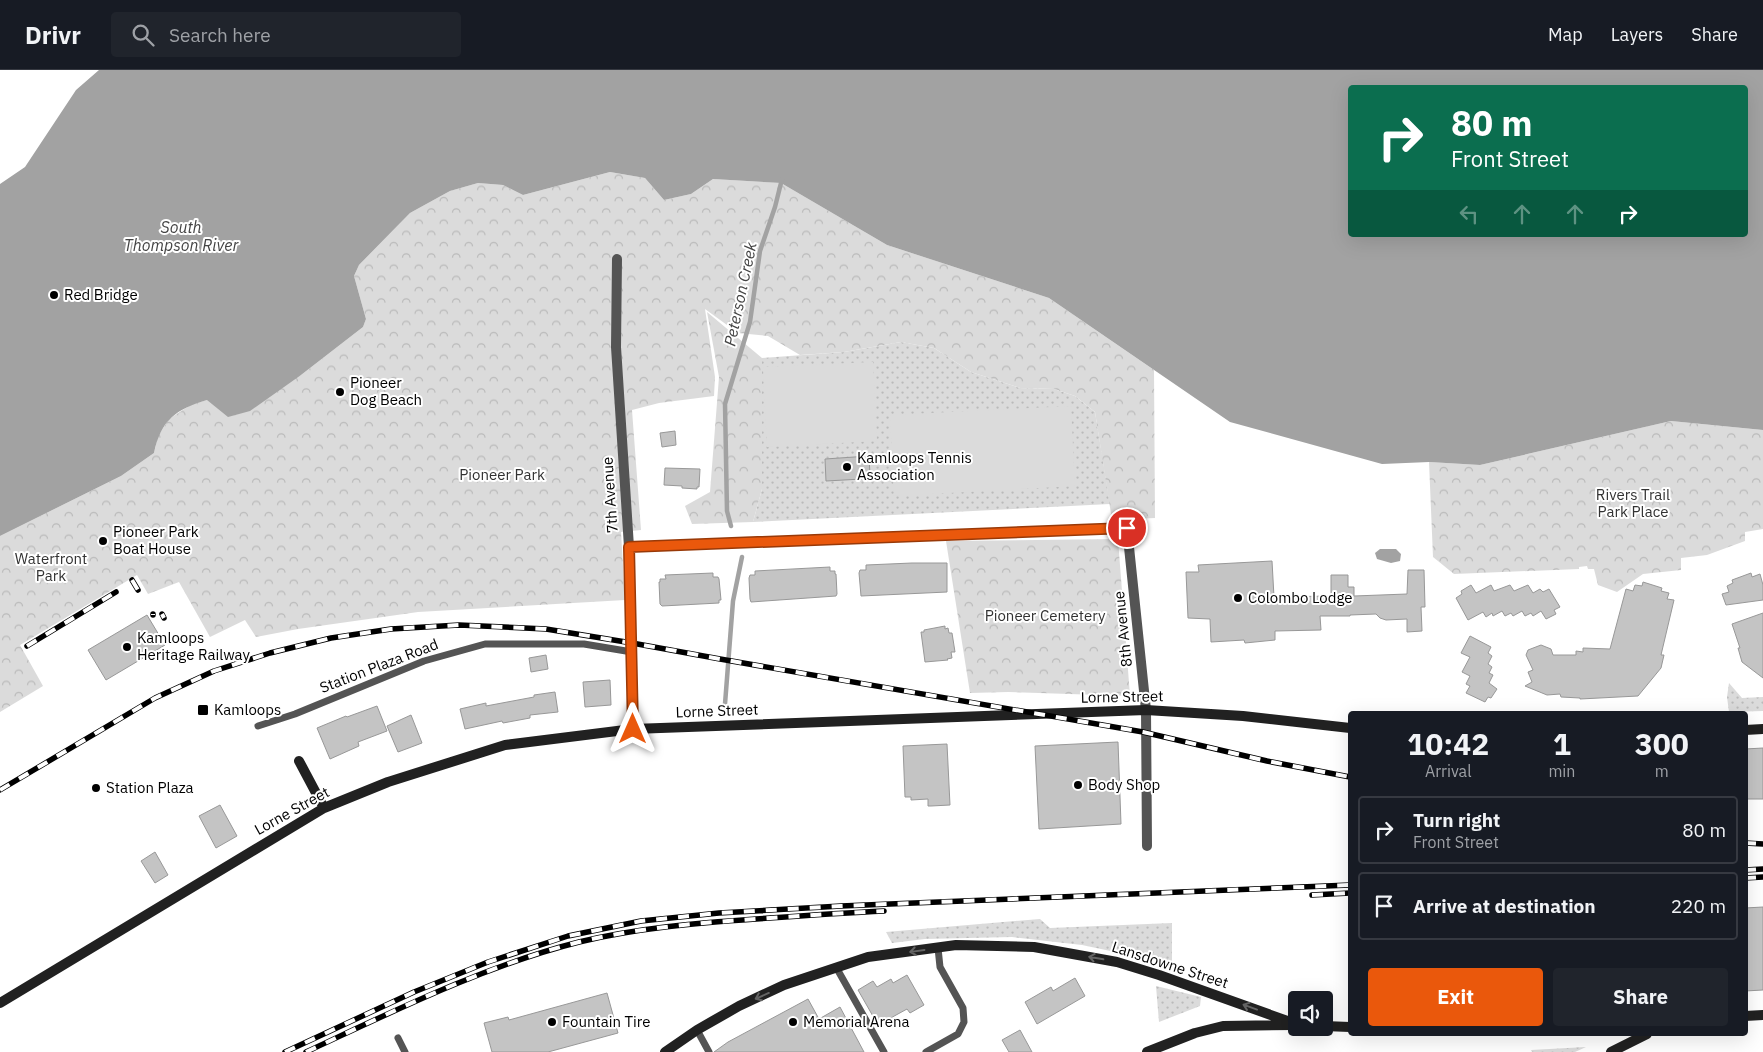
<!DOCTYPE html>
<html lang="en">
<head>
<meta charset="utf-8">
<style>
	body { margin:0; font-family:"IBM Plex Sans",sans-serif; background:#20242c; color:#f1f3f6; height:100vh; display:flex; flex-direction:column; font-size:19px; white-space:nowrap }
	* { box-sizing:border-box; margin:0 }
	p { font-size:16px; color:#9ea1a6 }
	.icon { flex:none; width:28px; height:28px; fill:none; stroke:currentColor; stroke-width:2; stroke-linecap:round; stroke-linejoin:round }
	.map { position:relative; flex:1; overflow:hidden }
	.sheet { position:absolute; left:1348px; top:641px; width:400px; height:325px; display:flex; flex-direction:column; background:#171b24; border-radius:5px; box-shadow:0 5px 20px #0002 }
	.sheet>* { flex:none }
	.hud { position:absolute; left:1348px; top:15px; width:400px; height:152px; border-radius:5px; box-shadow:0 5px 20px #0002; background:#0b6e4f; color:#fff; overflow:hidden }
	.controls { position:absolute; left:1288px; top:921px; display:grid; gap:10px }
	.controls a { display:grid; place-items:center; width:45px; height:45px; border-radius:5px; background:#171b24; box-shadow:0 5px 20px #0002; font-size:25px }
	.pin { position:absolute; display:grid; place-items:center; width:42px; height:42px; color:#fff; margin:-21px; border:2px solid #fff; border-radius:50%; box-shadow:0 1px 5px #0007 }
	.me { position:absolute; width:55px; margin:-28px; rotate:0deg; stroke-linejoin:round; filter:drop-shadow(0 0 4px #0008) }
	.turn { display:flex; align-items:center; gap:18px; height:105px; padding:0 20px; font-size:22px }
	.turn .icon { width:65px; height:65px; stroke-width:2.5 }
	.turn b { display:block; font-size:35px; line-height:42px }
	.lanes { display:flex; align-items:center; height:48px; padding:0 20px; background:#0003; justify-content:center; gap:25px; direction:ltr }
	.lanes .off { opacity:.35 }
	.eta { display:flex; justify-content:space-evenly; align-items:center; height:85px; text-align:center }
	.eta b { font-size:30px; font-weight:700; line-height:35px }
	.cta { display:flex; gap:10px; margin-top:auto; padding:10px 20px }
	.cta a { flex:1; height:58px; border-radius:5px; background:#ea580c; color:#fff; font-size:20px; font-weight:700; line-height:58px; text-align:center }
	.cta a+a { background:#20242c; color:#f1f3f6 }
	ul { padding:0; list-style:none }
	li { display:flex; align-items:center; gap:15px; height:68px; margin:0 10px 8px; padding:0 10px; border:2px solid #363941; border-radius:5px }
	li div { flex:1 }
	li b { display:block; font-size:19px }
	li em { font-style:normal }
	header { display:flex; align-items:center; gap:30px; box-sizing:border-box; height:70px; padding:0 25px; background:#171b24; border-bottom:1px solid #363941 }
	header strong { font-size:24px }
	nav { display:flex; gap:28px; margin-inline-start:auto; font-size:18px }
	.search { width:350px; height:45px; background:#20242c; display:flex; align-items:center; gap:12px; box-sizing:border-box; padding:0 18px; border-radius:5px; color:#9ea1a6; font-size:19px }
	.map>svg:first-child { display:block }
	.grass { fill:url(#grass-dots) }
	.forest { fill:url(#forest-crowns) }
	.pitch { fill:#dbdbdb }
	.water { fill:#a2a2a2; fill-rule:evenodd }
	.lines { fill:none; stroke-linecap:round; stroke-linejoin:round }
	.stream { stroke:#a2a2a2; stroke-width:4.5 }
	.building { fill:#c4c4c4; stroke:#989898 }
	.lane { stroke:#545454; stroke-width:7 }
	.street { stroke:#545454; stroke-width:10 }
	.secondary { stroke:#212121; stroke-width:10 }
	.rail-casing { stroke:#000; stroke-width:5.5 }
	.rail { stroke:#fff; stroke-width:4; stroke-dasharray:11; stroke-linecap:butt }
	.oneway { stroke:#646464 }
	.route-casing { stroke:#983908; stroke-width:12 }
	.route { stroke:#ea580c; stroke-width:9 }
	.poi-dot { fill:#000; stroke:#fff; stroke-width:2 }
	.labels { text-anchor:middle; stroke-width:4; stroke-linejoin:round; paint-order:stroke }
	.poi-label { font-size:15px; fill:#000; stroke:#fff; text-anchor:start }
	.park-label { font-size:15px; fill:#323232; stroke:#fff }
	.street-label { font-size:15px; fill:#000; stroke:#fff }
	.water-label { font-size:16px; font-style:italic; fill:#434343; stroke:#fff }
</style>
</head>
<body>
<header>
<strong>Drivr</strong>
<div class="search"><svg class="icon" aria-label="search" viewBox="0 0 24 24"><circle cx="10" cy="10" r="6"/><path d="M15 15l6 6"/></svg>Search here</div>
<nav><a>Map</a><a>Layers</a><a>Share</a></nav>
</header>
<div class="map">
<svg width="1763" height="982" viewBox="0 0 1763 982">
	<defs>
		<pattern id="grass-dots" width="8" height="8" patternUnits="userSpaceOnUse" patternTransform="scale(1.25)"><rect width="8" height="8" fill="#dbdbdb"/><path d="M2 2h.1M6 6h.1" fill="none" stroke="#bababa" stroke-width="1.8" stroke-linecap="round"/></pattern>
		<pattern id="forest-crowns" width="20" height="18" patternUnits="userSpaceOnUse" patternTransform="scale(1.25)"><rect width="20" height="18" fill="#dbdbdb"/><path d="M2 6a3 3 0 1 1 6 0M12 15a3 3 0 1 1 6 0" fill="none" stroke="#bababa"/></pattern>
	</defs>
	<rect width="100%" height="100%" fill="#fff"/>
	<!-- grass -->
	<path class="grass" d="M901 272 934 278 971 302 1020 318 1054 319 1075 326 1095 342 1110 434 753 452 762 419V288L844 282Z
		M1729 613 1742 628 1763 627V641L1729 642 1727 627Z
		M1040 849 1050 858 1172 853V894L1082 875 1012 867 925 869 892 873 886 862Z
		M1156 916 1201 927 1200 936 1159 952Z
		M1586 977 1575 982H1532L1531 980Z"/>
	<!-- forest -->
	<path class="forest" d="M610 102 645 108 664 130 691 124 713 109 781 113 887 175 1049 228 1154 300 1155 448 1112 450 1095 342 1075 326 1054 319 1020 318 971 302 934 278 901 272 844 282 800 285 768 266 738 263 705 239 715 307 714 326 659 333 632 340 641 460 621 462 625 530 418 542 298 559 256 567 245 550 210 567 179 512 148 524 137 505 20 575 43 616 0 642V466L121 406 154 383 158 366 169 349 192 334 301 305 363 257 366 249 354 206 359 195 410 143 450 121 478 113 503 115 523 125Z
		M707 242 762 288V419L753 452 692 454 685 436 710 422 719 307Z
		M1671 351 1763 360V459L1745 462V471L1707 485 1681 488V500L1643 504 1617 522 1598 515 1594 499H1588L1587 496 1579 497V499L1454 504 1433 487 1429 392 1480 395Z
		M1118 469 1130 626 1008 622 970 623 946 471Z"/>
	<!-- pitch -->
	<path class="pitch" d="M873 292 877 371 767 377 763 297Z
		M1071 336 1075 416 894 426 890 345Z"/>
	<!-- water -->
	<path class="water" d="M99 0H1763V360L1671 351 1480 395 1429 392 1382 394 1230 352 1049 228 887 175 781 113 713 109 691 124 664 130 645 108 610 102 523 125 503 115 478 113 450 121 410 143 359 195 354 206 366 249 363 257 301 305 250 341 228 347 207 330C176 339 161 350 154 383L121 406 0 466V114L25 97 76 20ZM1350 18H1745V165H1350Z
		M1380 479H1396L1401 484 1400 491 1391 493 1377 489 1375 483Z"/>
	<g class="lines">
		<!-- stream -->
		<path class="stream" d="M731 456 727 441 725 334 750 252 760 181 775 137 782 109
			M725 634 733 531 742 487"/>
	</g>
	<!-- building -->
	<path class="building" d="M675 361 676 375 662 377 660 363Z
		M869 386 870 405 862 406V409L826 411 825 389Z
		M665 398 700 399 699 417H697V419L682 418V416L664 415Z
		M1272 491 1274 527 1331 526V505H1348V517H1354V526L1407 524 1408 500H1424L1425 537H1421L1422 561 1407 562V549L1386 550 1380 548 1376 544 1350 545V546H1320L1321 560 1275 561V570L1245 573 1244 570 1211 572 1210 549 1188 548 1186 502H1199L1198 495Z
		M912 493H947V522L861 526 859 503 860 500H866V495Z
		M830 497V501H835V504H836L837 524 836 526 751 532 750 529 749 508 750 505H755V501Z
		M713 503V507H718L719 509 721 530H719V533L662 536 660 534 659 512H660V509H666L665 505Z
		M1751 503 1752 507 1760 504 1763 515V530L1726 535 1722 524 1729 522 1727 516 1733 513 1732 510Z
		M1643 512 1662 518 1661 521 1669 523 1667 529 1674 530 1661 585H1664L1661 598 1638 626 1580 629V628L1561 627 1560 624 1547 625 1525 616 1532 612 1528 602 1533 600 1526 585 1528 580 1541 575 1551 579 1553 585H1576V581L1583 582V578L1610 579 1626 519 1633 521 1635 515 1642 516Z
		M1471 515 1476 523 1491 515 1494 521 1510 515 1514 521 1528 515 1533 523 1540 519 1543 522 1549 519 1560 537 1554 540 1556 544 1546 549 1541 541 1533 546 1531 543 1525 546 1522 541 1513 546 1511 543 1505 546 1502 541 1493 546 1492 543 1486 547 1483 542 1468 550 1456 528 1462 524 1461 521Z
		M1763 543V608L1742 592 1738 578H1740L1732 554Z
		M147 545 165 575 106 610 88 580Z
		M945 556V559L948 558 949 563H952L955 582H951L952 588 947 589 948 590 925 592 921 562H924V560Z
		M1470 566 1491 577 1488 583 1492 586 1488 594 1492 597 1489 603 1493 605 1489 613 1497 619 1491 628 1488 627 1485 632 1466 623 1470 616 1466 614 1470 606 1462 602 1470 587 1461 583Z
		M546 585 548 599 531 602 529 588Z
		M610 610 611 635 585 637 583 612Z
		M555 622 558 642 530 645V648L503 653 502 651 465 659 460 639 486 633V636L534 627V625Z
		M377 636 387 661 358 672 359 676 330 689 317 658 346 646 347 647Z
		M411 645 422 673 398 682 387 656Z
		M1118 672 1121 754 1039 759 1035 676Z
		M947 674 950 735 931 736H928V729L911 730V727H905L903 676Z
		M1763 678V729H1745V679Z
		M220 735 237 766 216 778 199 746Z
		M155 782 168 805 155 813 141 791Z
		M1763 837V920L1745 921V838Z
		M907 905 924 935 910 943 907 939 878 955 858 920 873 911 877 917 891 909 893 913Z
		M1075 908 1085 926 1037 954 1025 932 1051 917 1053 921Z
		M607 923 618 963 548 982H492L484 953 508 947 509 950Z
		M808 929 819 949 840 937 864 982H714L728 972Z
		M1020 960 1032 982H1009L1002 970Z"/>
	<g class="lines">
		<!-- lane -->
		<path class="lane" d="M258 656 295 644 424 591 485 574H584L632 582
			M836 897 884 982
			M697 960 709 982
			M398 968 405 982
			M926 982 958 964 964 952 963 938 940 897 938 878"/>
		<!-- street -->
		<path class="street" d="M617 189 616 277 629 477 633 659
			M629 477 1127 458 1146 640 1147 776"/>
		<!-- secondary -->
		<path class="secondary" d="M1745 660 1763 659
			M299 691 324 738
			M0 933 324 738 388 712 505 675 633 659 1146 640 1243 646 1350 658
			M1745 946 1763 945
			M1324 956 1350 957
			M665 982 697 960 739 936 784 915 868 887 956 875 1034 877 1117 892 1159 905 1296 954
			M1147 982 1195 963 1223 956 1293 955
			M1611 982 1647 964"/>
		<defs>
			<path id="rail" d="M132 510 138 520
				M153 544V545
				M162 544 164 548
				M27 576 116 522
				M0 720 155 628 214 601 270 583 331 568 391 559 459 555 546 559 632 573 720 589 1143 662 1267 691 1350 707
				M1745 773 1763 774
				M1745 800 1763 799
				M1745 808 1763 807
				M1312 825 1350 823
				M285 982 414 922 488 892 568 866 641 851 719 843 841 836 1350 815
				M306 982C394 941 484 896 579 872 637 858 697 853 756 849 799 846 842 843 884 841"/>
		</defs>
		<!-- rail casing -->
		<use href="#rail" class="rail-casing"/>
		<!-- rail -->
		<use href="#rail" class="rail"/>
	</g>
	<!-- one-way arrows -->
	<defs><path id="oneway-shaft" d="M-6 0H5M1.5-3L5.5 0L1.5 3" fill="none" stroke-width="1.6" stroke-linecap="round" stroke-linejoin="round" transform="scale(1.25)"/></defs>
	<g class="oneway">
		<use href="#oneway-shaft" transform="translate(917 881) rotate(172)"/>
		<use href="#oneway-shaft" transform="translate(1096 888) rotate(-170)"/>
		<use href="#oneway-shaft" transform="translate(762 926) rotate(156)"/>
		<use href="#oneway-shaft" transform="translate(1250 937) rotate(-160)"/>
	</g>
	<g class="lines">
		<defs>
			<path id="route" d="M633 659 629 477 1127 458"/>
		</defs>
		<!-- route casing -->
		<use href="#route" class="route-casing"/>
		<!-- route -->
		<use href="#route" class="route"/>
	</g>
	<!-- markers -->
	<g class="poi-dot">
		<circle cx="54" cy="225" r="5"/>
		<circle cx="340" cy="322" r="5"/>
		<circle cx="847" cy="397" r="5"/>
		<circle cx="103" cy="471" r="5"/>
		<circle cx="1238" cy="528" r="5"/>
		<circle cx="127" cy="577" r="5"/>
		<rect x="197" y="634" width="12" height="12" rx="2.5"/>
		<circle cx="1078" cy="715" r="5"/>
		<circle cx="96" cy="718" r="5"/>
		<circle cx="552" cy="952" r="5"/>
		<circle cx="793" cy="952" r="5"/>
	</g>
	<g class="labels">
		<!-- poi labels -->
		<g class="poi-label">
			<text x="64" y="230">Red Bridge</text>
			<text x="350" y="318">Pioneer<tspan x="350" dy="17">Dog Beach</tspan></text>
			<text x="857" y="393">Kamloops Tennis<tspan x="857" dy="17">Association</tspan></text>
			<text x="113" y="467">Pioneer Park<tspan x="113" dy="17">Boat House</tspan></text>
			<text x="1248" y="533">Colombo Lodge</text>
			<text x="137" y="573">Kamloops<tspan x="137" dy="17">Heritage Railway</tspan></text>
			<text x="214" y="645">Kamloops</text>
			<text x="1088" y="720">Body Shop</text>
			<text x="106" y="723">Station Plaza</text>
			<text x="562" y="957">Fountain Tire</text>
			<text x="803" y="957">Memorial Arena</text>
		</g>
		<!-- park labels -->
		<g class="park-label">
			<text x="502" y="410">Pioneer Park</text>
			<text x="1633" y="430">Rivers Trail<tspan x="1633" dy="17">Park Place</tspan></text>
			<text x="51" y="494">Waterfront<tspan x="51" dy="17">Park</tspan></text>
			<text x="1045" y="551">Pioneer Cemetery</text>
		</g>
		<!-- street labels -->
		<g class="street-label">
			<text transform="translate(610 425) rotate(-94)" y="5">7th Avenue</text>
			<text transform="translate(1123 559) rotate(-96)" y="5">8th Avenue</text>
			<text transform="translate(379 596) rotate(-21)" y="5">Station Plaza Road</text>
			<text transform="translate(1122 627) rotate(-1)" y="5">Lorne Street</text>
			<text transform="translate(717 641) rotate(-2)" y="5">Lorne Street</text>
			<text transform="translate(292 741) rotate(-29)" y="5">Lorne Street</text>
			<text transform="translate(1170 895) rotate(18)" y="5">Lansdowne Street</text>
		</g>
		<!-- water labels -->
		<g class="water-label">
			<text x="181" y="163">South<tspan x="181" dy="18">Thompson River</tspan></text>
			<text transform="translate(740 224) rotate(-78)" y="6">Peterson Creek</text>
		</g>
	</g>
</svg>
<div class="controls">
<a><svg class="icon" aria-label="sound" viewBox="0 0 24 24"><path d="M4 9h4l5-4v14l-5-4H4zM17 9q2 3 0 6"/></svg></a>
</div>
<div class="pin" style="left:1127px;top:458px;background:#d93025"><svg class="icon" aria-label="arrive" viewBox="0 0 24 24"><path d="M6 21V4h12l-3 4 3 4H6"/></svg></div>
<svg class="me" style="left:633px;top:659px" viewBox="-20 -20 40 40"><path d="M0-17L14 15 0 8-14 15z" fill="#ea580c" stroke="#fff" stroke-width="4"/></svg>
<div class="hud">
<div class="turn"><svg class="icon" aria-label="right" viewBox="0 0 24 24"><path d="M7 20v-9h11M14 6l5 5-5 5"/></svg><div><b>80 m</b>Front Street</div></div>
<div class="lanes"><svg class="icon off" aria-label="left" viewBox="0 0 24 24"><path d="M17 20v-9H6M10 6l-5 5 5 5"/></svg><svg class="icon off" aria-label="ahead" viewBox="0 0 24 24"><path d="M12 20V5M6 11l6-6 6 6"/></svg><svg class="icon off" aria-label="ahead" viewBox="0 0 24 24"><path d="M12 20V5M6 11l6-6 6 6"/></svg><svg class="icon" aria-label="right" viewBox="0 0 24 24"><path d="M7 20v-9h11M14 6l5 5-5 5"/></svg></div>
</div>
<section class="sheet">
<div class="eta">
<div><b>10:42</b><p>Arrival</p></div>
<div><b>1</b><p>min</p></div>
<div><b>300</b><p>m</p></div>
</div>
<ul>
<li><svg class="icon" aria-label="right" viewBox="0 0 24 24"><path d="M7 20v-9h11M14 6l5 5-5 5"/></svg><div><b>Turn right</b><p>Front Street</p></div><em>80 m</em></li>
<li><svg class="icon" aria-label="arrive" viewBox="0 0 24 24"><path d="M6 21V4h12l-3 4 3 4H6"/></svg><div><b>Arrive at destination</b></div><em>220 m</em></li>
</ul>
<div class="cta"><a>Exit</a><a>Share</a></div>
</section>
</div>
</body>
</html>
